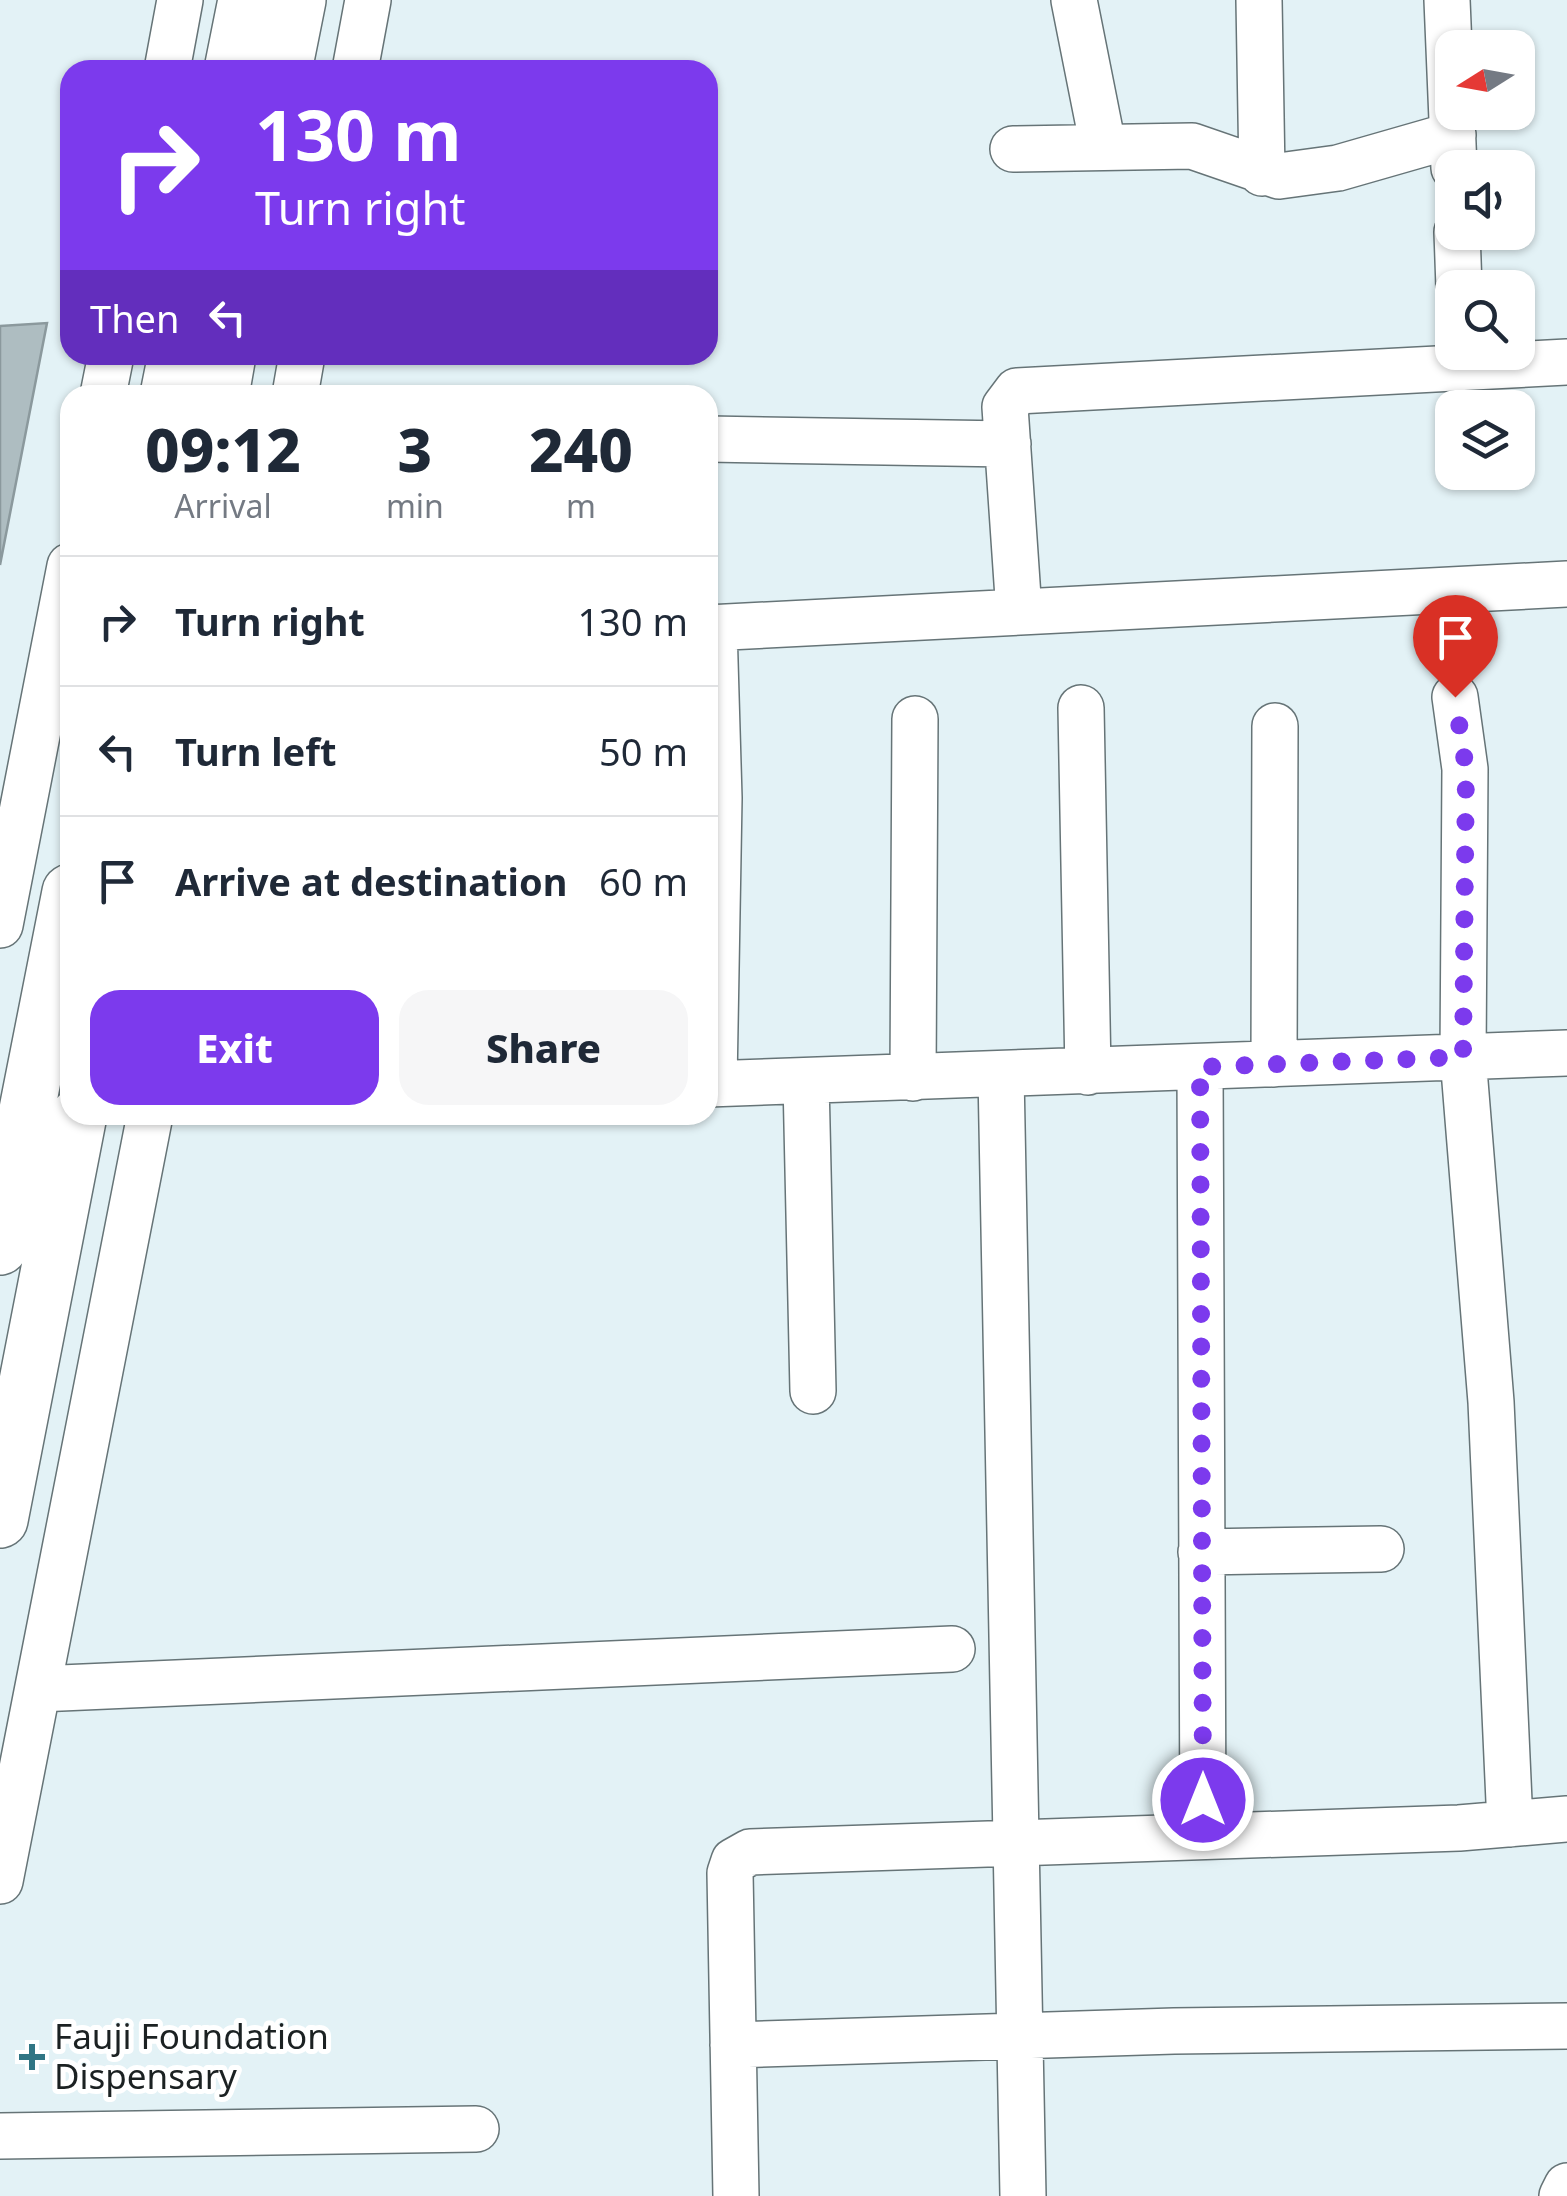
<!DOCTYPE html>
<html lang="en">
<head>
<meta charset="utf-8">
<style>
	body { margin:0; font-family:"Noto Sans",sans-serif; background:#f6f6f7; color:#1f2937; height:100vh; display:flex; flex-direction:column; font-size:38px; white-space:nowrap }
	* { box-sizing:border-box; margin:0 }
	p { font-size:32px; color:#747a83 }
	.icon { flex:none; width:55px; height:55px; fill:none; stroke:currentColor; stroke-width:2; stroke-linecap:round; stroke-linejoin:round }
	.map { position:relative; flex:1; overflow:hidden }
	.sheet { position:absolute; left:60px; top:385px; width:658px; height:740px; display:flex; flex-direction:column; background:#fff; border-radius:30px; box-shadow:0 2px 8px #0004 }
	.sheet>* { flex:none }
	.banner { position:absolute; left:60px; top:60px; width:658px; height:305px; border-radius:30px; box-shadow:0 2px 8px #0004; background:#7c3aed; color:#fff; overflow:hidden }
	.needle { width:65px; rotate:259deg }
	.buttons { position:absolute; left:1435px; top:30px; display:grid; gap:20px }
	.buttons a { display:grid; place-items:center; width:100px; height:100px; border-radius:20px; background:#fff; box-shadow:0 2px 8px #0004; font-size:50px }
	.pin { position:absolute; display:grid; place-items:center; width:85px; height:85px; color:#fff; margin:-102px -42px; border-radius:50% 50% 50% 0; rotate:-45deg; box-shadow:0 0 10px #0007 }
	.pin .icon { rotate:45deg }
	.me { position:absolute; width:110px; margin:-55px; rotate:0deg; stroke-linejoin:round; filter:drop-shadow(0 0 8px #0008) }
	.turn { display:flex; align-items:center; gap:35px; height:210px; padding:0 30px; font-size:45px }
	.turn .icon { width:130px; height:130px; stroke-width:2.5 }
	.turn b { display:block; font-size:70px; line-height:85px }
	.then { display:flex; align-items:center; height:95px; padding:0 30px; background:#0003; gap:20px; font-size:38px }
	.eta { display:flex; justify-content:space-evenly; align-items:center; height:170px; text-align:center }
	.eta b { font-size:60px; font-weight:800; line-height:70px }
	.primary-button { display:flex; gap:20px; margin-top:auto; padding:20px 30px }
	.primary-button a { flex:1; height:115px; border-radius:30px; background:#7c3aed; color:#fff; font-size:40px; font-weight:800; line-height:115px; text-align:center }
	.primary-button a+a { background:#f6f6f7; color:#1f2937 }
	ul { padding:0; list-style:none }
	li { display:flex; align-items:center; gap:30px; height:130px; padding:0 30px; border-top:2px solid #e0e1e3 }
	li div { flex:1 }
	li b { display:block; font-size:38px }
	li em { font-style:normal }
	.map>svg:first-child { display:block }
	.building { fill:#aebdc1; stroke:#8b999d; stroke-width:2.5 }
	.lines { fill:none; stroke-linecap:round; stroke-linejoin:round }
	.minor-casing { stroke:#667477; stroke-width:48 }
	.trunk-casing { stroke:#667477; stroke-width:58 }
	.minor { stroke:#fff; stroke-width:45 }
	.trunk { stroke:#fff; stroke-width:55 }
	.route { stroke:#7c3aed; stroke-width:18; stroke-dasharray:0 32.4 }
	.poi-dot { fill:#307584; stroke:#fff; stroke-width:4 }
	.labels { text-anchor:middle; stroke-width:10; stroke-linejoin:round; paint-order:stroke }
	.poi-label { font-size:35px; fill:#1b2122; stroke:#fff; text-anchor:start }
</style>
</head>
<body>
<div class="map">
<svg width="1567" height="2196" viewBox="0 0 1567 2196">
	<rect width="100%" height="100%" fill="#e3f2f6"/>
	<!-- building -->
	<path class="building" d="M47 323 0 565V326Z"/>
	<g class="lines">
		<defs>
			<path id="minor" d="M1074 0 1103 146
				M1259 0 1262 173
				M1447 0 1454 168
				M167 70 180 0
				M355 70 368 0
				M1013 149 1192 146 1279 176 1338 168 1453 135
				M1457 232 1459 288
				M103 395 111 355
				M295 395 302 355
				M708 439 1008 444
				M1019 612 1005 407 1017 391 1567 362
				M714 627 719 798 714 1083
				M708 628 1567 584
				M1455 697 1465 769 1463 1057 1491 1402 1510 1824
				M1081 708 1088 1072
				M0 925 70 566
				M1274 1064 1275 726
				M1200 1067 1203 1835
				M1001 1075 1023 2196
				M913 1078 915 719
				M806 1081 813 1391
				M708 1084 1567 1053
				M1201 1552 1381 1549
				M38 1689 952 1649
				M0 1881 150 1115
				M733 2045 1174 2031 1567 2026
				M0 2136 476 2129
				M736 2196 730 1873 734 1861 750 1852 1459 1828 1567 1819
				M1562 2196 1567 2186"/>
			<path id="trunk" d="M232 70 246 0
				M284 70 298 0
				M168 395 176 355
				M221 395 228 355
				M0 1247 70 892
				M0 1520 79 1115"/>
		</defs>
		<!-- minor casing -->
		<use href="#minor" class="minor-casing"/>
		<!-- trunk casing -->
		<use href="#trunk" class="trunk-casing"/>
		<!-- minor -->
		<use href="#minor" class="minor"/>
		<!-- trunk -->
		<use href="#trunk" class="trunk"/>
	</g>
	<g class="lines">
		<!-- route -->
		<path class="route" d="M1203 1800 1200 1067 1463 1057 1466 769 1455 697"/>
	</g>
	<!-- markers -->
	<path class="poi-dot" d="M27 2042h10v10h10v10h-10v10h-10v-10h-10v-10h10z"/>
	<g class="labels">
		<!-- poi labels -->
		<g class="poi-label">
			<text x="54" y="2049">Fauji Foundation<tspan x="54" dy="40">Dispensary</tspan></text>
		</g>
	</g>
</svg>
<div class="buttons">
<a><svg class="needle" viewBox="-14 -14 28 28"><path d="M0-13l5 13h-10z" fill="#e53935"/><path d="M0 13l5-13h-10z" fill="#747a83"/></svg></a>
<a><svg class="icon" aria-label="sound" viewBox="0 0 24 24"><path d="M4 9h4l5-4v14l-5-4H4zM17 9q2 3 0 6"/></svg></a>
<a><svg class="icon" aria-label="search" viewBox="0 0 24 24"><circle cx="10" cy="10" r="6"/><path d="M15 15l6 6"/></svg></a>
<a><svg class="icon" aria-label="layers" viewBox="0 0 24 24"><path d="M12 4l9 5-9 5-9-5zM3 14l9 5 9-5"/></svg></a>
</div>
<div class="pin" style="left:1455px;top:697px;background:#d93025"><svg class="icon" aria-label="arrive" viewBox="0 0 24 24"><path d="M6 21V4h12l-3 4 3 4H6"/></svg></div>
<svg class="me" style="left:1203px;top:1800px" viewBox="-20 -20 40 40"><circle r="17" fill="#7c3aed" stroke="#fff" stroke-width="3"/><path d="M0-11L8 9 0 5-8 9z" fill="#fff"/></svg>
<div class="banner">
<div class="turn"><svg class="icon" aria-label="right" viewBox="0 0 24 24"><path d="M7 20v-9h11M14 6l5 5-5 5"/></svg><div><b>130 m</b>Turn right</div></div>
<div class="then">Then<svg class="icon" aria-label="left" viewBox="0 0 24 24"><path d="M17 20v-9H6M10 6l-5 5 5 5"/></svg></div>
</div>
<section class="sheet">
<div class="eta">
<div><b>09:12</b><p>Arrival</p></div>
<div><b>3</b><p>min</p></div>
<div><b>240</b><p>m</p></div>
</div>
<ul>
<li><svg class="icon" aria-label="right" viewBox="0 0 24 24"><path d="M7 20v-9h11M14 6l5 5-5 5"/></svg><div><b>Turn right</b></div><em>130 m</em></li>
<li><svg class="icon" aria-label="left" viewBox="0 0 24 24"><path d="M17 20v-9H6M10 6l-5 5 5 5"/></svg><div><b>Turn left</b></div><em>50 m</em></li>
<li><svg class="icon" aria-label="arrive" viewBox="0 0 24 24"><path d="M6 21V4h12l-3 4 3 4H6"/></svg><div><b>Arrive at destination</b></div><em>60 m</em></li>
</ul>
<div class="primary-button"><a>Exit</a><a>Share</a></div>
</section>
</div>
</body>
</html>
